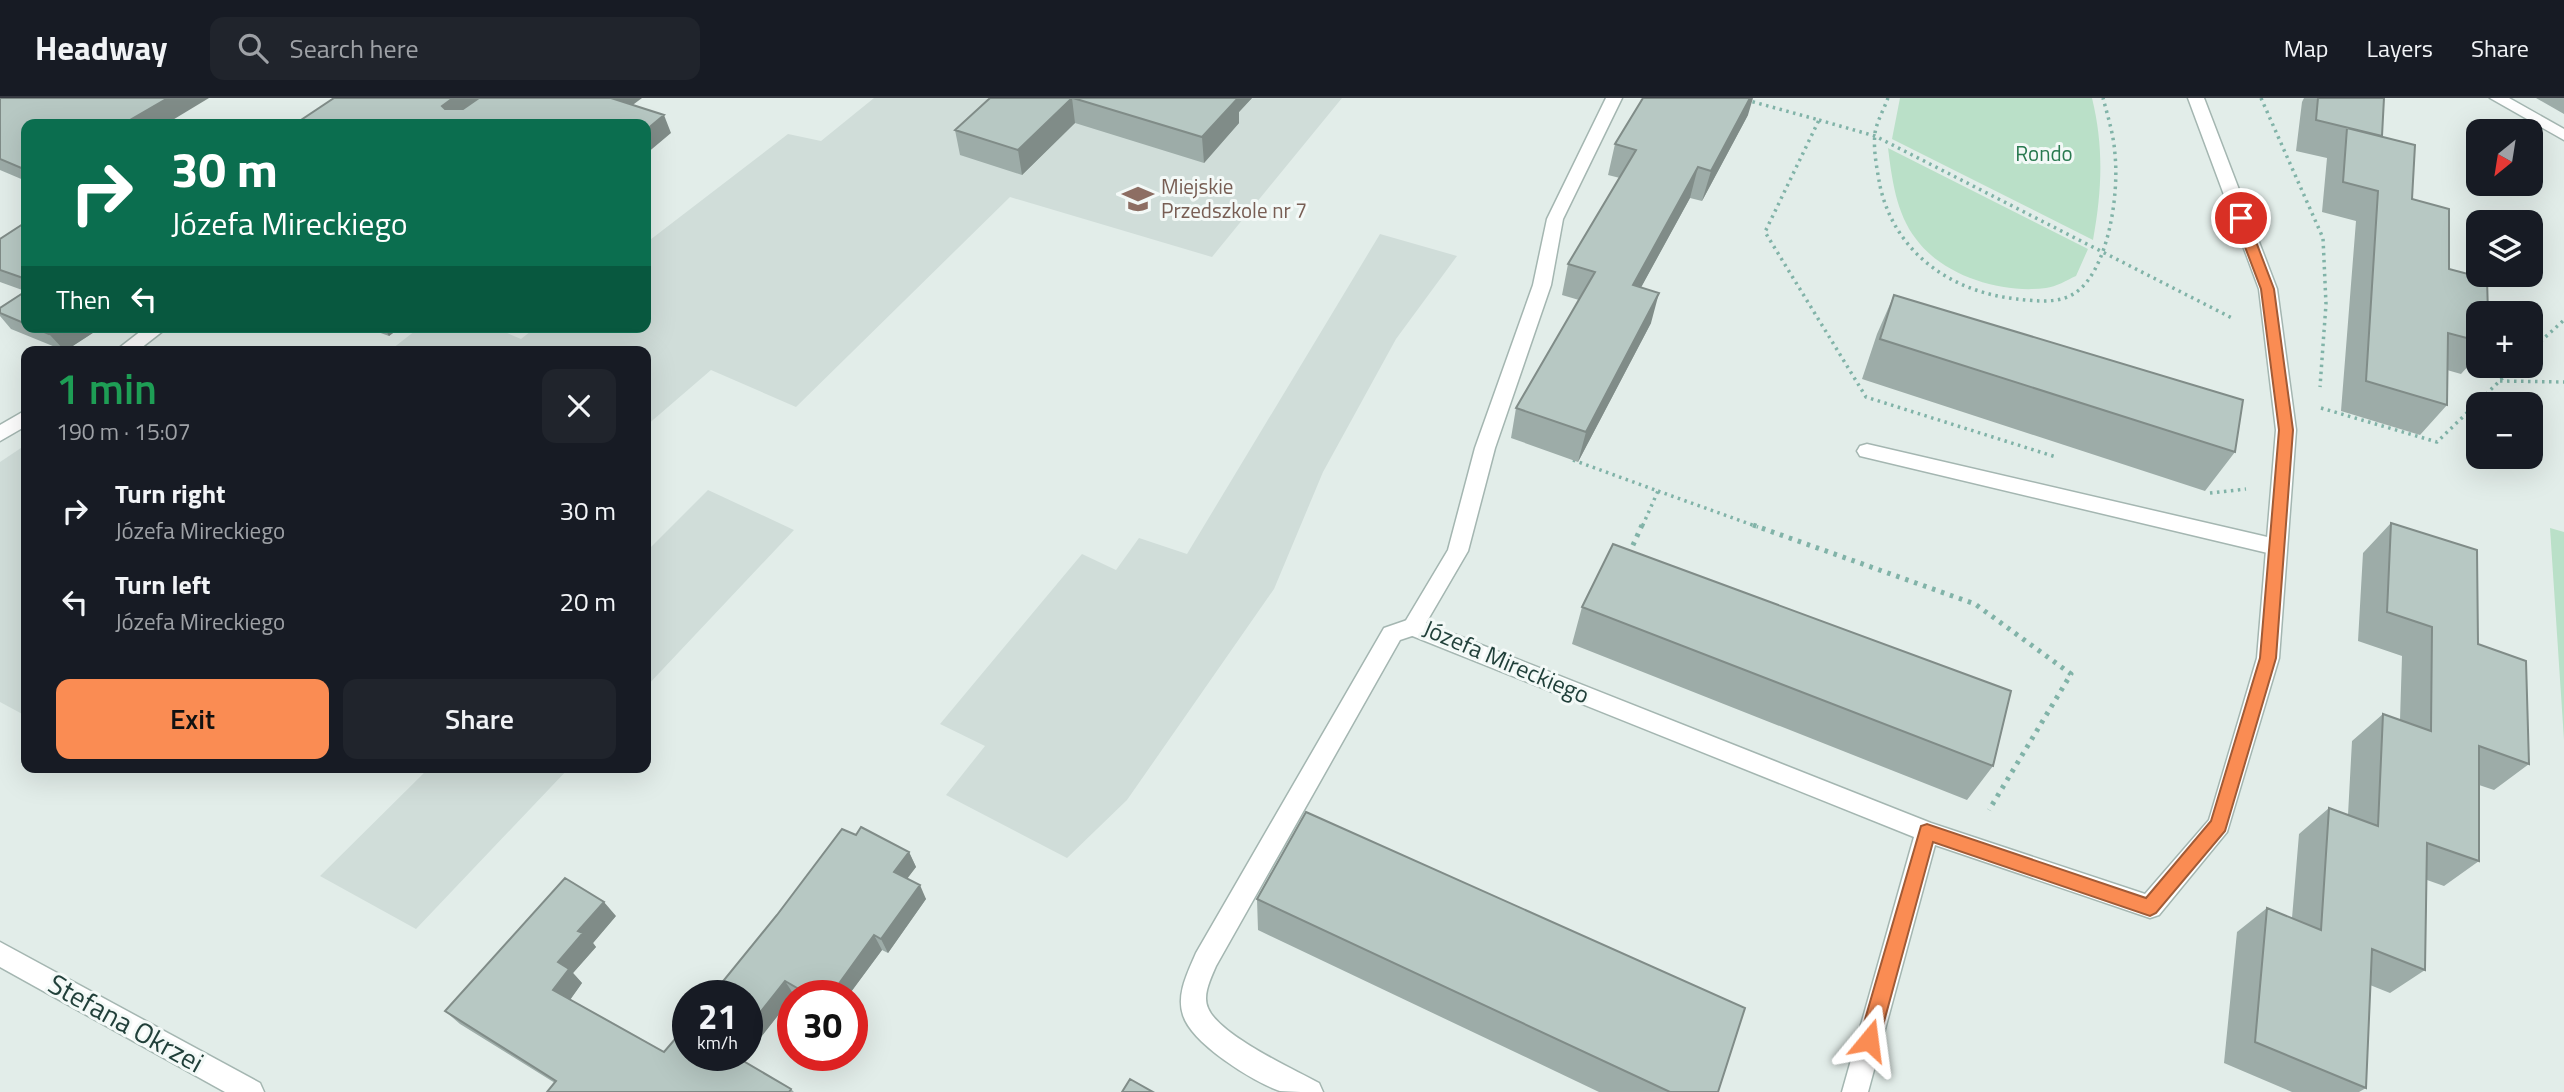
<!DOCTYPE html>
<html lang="en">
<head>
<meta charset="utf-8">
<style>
	body { margin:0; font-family:"Titillium Web",sans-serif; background:#20242c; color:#f1f3f6; height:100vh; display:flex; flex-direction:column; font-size:26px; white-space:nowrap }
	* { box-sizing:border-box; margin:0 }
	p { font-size:23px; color:#9ea1a6 }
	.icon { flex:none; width:38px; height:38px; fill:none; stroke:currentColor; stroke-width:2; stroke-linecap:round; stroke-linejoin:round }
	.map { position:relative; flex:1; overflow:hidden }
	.details { position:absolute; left:21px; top:248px; width:630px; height:427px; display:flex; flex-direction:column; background:#171b24; border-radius:14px; box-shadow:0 7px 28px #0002 }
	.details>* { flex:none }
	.banner { position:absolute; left:21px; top:21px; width:630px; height:214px; border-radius:14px; box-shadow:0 7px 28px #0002; background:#0b6e4f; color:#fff; overflow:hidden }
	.needle { width:46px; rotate:210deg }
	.controls { position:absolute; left:2466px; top:21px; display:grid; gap:14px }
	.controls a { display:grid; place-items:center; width:77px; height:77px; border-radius:14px; background:#171b24; box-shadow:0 7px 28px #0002; font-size:35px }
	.speed { position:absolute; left:672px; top:882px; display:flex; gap:14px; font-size:35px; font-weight:700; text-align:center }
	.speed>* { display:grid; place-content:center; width:91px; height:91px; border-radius:50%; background:#171b24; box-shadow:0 7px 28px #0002; line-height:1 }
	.speed small { font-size:18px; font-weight:400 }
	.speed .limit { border:10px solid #d22; background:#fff; color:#111 }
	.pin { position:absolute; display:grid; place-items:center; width:60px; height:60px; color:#fff; margin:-30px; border:4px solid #fff; border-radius:50%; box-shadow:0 2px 7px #0007 }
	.me { position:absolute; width:77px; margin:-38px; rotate:16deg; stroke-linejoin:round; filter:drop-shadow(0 0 5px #0008) }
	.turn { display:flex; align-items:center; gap:24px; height:147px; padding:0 35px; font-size:32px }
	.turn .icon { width:91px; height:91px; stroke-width:2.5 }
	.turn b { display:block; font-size:49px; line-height:60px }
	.then { display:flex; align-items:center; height:66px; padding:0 35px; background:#0003; gap:14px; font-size:26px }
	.round { display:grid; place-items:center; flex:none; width:74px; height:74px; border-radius:14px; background:#20242c }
	.overview { display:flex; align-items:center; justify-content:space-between; height:119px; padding:0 35px }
	h1 { font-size:42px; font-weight:600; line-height:52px; color:#1e9e55 }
	.button { display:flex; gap:14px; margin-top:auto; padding:14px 35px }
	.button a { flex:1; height:80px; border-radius:14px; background:#fa8c53; color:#111; font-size:28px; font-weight:600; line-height:80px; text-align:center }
	.button a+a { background:#20242c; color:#f1f3f6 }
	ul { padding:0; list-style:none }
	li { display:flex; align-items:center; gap:21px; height:91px; padding:0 35px }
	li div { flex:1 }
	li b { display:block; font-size:26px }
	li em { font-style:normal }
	header { display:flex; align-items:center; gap:42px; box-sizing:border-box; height:98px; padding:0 35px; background:#171b24; border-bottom:2px solid #363941 }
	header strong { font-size:33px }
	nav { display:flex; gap:38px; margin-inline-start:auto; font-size:24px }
	.search { width:490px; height:63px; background:#20242c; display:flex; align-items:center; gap:18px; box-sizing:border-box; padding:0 24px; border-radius:14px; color:#9ea1a6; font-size:26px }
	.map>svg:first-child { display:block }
	.built { fill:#d0ddd9 }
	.green { fill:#bae0c8 }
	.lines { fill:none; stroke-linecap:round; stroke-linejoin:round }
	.service-casing { stroke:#a4b6b1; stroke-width:3 }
	.minor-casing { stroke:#a4b6b1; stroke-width:3 }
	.tertiary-casing { stroke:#a4b6b1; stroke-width:3 }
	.path-far1 { stroke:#81b3a8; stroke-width:3.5; stroke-dasharray:2.5 4.5; stroke-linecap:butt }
	.path { stroke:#81b3a8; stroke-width:5; stroke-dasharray:3.5 6; stroke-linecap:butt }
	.service { fill:#fff; fill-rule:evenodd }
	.minor { fill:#fff; fill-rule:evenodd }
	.tertiary { fill:#fff; fill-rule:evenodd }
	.wall { fill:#9daca8 }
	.shaded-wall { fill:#808c88 }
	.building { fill:#b7c8c3; stroke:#808c88; stroke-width:2 }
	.route { fill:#fa8c53; stroke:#a25b36; stroke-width:2 }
	.labels { text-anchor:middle; stroke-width:6; stroke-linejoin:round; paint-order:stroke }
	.far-park-label { font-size:21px; fill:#28794f; stroke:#f3f9f7 }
	.far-education-label { font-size:21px; fill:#785e54; stroke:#f3f9f7; text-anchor:start }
	.street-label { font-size:24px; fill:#21403a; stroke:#f3f9f7 }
	.near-street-label { font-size:28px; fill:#21403a; stroke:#f3f9f7 }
</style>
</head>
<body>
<header>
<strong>Headway</strong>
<div class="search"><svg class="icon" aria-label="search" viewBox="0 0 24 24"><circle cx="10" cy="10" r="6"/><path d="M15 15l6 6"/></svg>Search here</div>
<nav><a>Map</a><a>Layers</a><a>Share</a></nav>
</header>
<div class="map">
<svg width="2564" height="994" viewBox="0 0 2564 994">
	<rect width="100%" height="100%" fill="#e2ede9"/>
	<!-- built -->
	<path class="built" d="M874 0H1342L1212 159 1010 99 796 309 711 272 646 328V254H388L420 229H493L521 241 536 229H646V145L788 36 821 43Z
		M1380 136 1457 158 1396 241 1323 374 1274 491 1127 702 1067 760 946 697 985 648 940 626 1082 456 1116 472 1139 440 1187 456Z
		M24 348 26 349V618L0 604V364Z
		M708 392 794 432 646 589V454Z
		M429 670H569L416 831 320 778Z"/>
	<!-- green -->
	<path class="green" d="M1900 0H2092C2104 49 2102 93 2093 142L1892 41Z
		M1888 50 2088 151 2076 178C2067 182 2056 189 2046 190 2002 196 1943 178 1916 141 1896 115 1892 81 1888 50Z
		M2550 430 2564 434V642Z"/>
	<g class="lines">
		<defs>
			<path id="service" d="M1867 346 2276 441 2283 443 2286 449 2283 455 2276 457 1860 358 1857 353 1860 348Z
				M1413 520 1421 523 1424 529 1421 535 1400 542 1216 868C1211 880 1202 897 1208 910 1219 937 1293 971 1319 985L1323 994C1310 994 1292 994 1280 993 1253 984 1191 945 1183 917 1176 896 1188 874 1196 855L1384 530Z"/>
			<path id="minor" d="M1606 0H1622L1563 121 1551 187 1495 350 1468 453 1426 525 1931 725 2145 796 2209 722 2257 560 2276 332 2259 191 2188 0H2204L2277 191 2296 332 2279 560 2227 734 2159 817 2150 820 1935 747 1868 994H1842L1914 739 1405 535 1402 529 1448 452 1475 350 1533 187 1547 121Z
				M2490 0H2509L2564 31V42Z
				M146 229H168L136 254H114Z
				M26 312V328L0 343V327Z"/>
			<path id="tertiary" d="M0 844 260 985 264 994H225L0 869Z"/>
		</defs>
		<!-- service casing -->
		<use href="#service" class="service-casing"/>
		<!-- minor casing -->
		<use href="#minor" class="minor-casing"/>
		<!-- tertiary casing -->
		<use href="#tertiary" class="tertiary-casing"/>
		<!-- path-far1 -->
		<path class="path-far1" d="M1739 0 1819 22 1765 134 1866 299 2056 359
			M1888 0C1884 11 1877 23 1875 35 1873 52 1877 71 1880 88 1895 155 1951 194 2017 201 2035 203 2059 206 2075 195 2109 172 2119 95 2115 57 2114 38 2108 19 2103 0
			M2261 0 2323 140 2326 206 2320 289
			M1819 22 1875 38 2234 221
			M2530 253 2564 222
			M2500 283 2564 284
			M2321 310 2437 344 2515 268
			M1573 362 1658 393 1642 429
			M1658 393 1758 429
			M2210 395 2246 391"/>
		<!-- path -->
		<path class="path" d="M1753 427 1975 506 2071 576 1989 712
			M1629 456 1642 427"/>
		<!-- service -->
		<use href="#service" class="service"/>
		<!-- minor -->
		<use href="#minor" class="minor"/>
		<!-- tertiary -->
		<use href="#tertiary" class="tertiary"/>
	</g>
	<!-- wall -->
	<path class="wall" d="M0 0H209L26 26V83L0 72Z
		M990 0H1252L1239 14V25L1204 65 1075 25 1022 77 960 57 955 32Z
		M2304 0H2384L2382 39 2449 171 2478 215V257L2461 276 2447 272V307L2420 337 2341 313 2356 123 2322 114 2327 60 2296 53 2302 4Z
		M2536 0H2564V16Z
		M1748 17 1702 103 1690 100 1641 189 1651 225 1578 364 1511 340 1516 310 1579 202 1562 197 1568 166 1620 80 1608 77 1615 46Z
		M26 124V229H102L65 253 11 231 0 218V210L25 193 0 184V141Z
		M1894 197 2235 354 2205 393 1862 281 1877 236Z
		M364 229H401L389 238Z
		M2391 425 2478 546 2529 666 2494 692 2479 687V763L2444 788 2427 782 2425 872 2390 895 2370 887 2366 990 2359 994H2292L2224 965 2237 834 2267 810 2292 820 2299 736 2329 710 2348 717 2352 643 2383 616 2400 622 2402 558 2358 543 2363 455Z
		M1582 509 1993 668 1967 702 1572 546Z
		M856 737 909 754 916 769 907 780 926 801 888 855 882 852 848 898H796L794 897 747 957Z
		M1257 801 1718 994H1599L1258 832Z
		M616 818 593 845 596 849 573 875 582 885 570 902 664 954 743 963 791 991 794 994H547L555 985 460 926 445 913Z"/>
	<!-- shaded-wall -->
	<path class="shaded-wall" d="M168 0H209L166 26H123Z
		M453 0H487L451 26 442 8Z
		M611 0H642L618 18Z
		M1072 0 1075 25 1022 77 1018 52Z
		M1230 0H1252L1239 14V25L1204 65 1202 39Z
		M1750 0H1753L1748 17 1702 103 1711 73Z
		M664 17 671 35 646 56V32Z
		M1698 69 1690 100 1626 217 1633 187Z
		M1659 195 1651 225 1578 364 1586 334Z
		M59 229H102L65 253 49 236Z
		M384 229H401L389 238Z
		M909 754 916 769 901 789 894 774Z
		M920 787 926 801 888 855 881 841Z
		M604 804 616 818 593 845 596 849 573 875 582 885 567 906 553 892 558 864 578 833Z
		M874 837 882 852 848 898H830Z
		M785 883 794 897 747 957V931Z
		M731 957H747L739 967Z"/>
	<!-- building -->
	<path class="building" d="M0 0H168L123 26H26V72L0 61Z
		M334 0H453L442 8 445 11H463L479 0H611L664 17 646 32V26H295Z
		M990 0H1072L1018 52 955 32Z
		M1073 0H1238L1202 39Z
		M1643 0H1750L1711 73 1698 69 1633 187 1659 195 1586 334 1516 310 1595 174 1568 166 1636 52 1615 46Z
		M2318 0H2384L2382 38 2316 22Z
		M2347 30 2415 47 2412 101 2449 111V171L2487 181 2488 215H2478V243L2448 235 2447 307 2366 283 2378 93 2343 84Z
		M26 124V181L0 172V141Z
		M26 193V226L0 215V210Z
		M1894 197 2243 302 2235 354 1880 241Z
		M33 229H59L49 236Z
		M2391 425 2477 452 2478 546 2526 563 2529 666 2479 648V763L2427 745 2425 872 2372 851 2366 990 2255 944 2267 810 2321 832 2329 710 2378 728 2383 616 2431 633 2432 529 2387 514Z
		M1613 446 2011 593 1993 668 1582 509Z
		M1306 714 1745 910 1718 994H1670L1257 801Z
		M861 729 909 754 894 774 920 787 881 841 874 837 830 898H811L785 883 747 931V898H711L777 817 842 731 856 737Z
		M565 780 604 804 578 833 583 835 558 864 569 871 553 892 664 954 688 926V957H733L791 991 789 994H547L556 983 445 913Z
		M1130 981 1153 994H1122Z"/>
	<!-- route -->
	<path class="route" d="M2241 116 2247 120 2274 191 2293 332 2276 560 2225 733 2156 815 2150 818 1933 744 1879 942 1876 949 1869 952 1862 949 1859 942 1921 728 1927 726 2146 800 2211 723 2260 560 2279 332 2261 191 2234 120Z"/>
	<!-- icons -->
	<defs>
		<symbol id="school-bare" viewBox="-9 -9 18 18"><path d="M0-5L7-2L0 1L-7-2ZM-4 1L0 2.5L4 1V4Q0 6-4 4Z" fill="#8d6e63" stroke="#f3f9f7" stroke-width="2.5" paint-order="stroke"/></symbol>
	</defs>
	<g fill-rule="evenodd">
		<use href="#school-bare" x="1116" y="79" width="44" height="44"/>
	</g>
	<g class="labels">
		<!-- far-park labels -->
		<g class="far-park-label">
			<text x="2044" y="63">Rondo</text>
		</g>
		<!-- far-education labels -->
		<g class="far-education-label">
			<text x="1161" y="96">Miejskie<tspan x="1161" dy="24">Przedszkole nr 7</tspan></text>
		</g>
		<!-- street labels -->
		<g class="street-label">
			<text transform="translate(1506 564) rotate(23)" y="8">Józefa Mireckiego</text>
		</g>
		<!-- near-street labels -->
		<g class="near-street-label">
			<text transform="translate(126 925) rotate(29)" y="10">Stefana Okrzei</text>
		</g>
	</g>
</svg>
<div class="controls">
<a><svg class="needle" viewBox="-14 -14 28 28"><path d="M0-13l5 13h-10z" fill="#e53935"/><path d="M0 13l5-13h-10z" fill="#9ea1a6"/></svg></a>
<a><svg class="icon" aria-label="layers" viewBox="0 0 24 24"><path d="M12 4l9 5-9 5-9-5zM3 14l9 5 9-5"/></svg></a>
<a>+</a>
<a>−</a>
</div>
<div class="speed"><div>21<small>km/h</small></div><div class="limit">30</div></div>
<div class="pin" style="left:2241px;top:120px;background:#d93025"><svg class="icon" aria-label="arrive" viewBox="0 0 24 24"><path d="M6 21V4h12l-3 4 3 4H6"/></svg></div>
<svg class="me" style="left:1869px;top:942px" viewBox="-20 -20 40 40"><path d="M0-17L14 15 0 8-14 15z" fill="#fa8c53" stroke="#fff" stroke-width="4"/></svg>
<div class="banner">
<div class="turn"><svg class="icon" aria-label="right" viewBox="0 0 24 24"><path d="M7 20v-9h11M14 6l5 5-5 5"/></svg><div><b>30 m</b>Józefa Mireckiego</div></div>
<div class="then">Then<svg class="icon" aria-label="left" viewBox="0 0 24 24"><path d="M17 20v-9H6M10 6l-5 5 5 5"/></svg></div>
</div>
<section class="details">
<div class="overview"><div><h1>1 min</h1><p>190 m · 15:07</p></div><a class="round"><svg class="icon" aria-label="close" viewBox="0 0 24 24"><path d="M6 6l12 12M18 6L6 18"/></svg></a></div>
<ul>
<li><svg class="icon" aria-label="right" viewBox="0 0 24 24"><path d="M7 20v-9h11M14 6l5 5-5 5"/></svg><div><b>Turn right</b><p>Józefa Mireckiego</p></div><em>30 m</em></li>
<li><svg class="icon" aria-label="left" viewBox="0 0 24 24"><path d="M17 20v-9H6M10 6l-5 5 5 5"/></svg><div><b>Turn left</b><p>Józefa Mireckiego</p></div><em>20 m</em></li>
</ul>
<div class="button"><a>Exit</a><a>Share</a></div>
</section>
</div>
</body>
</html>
